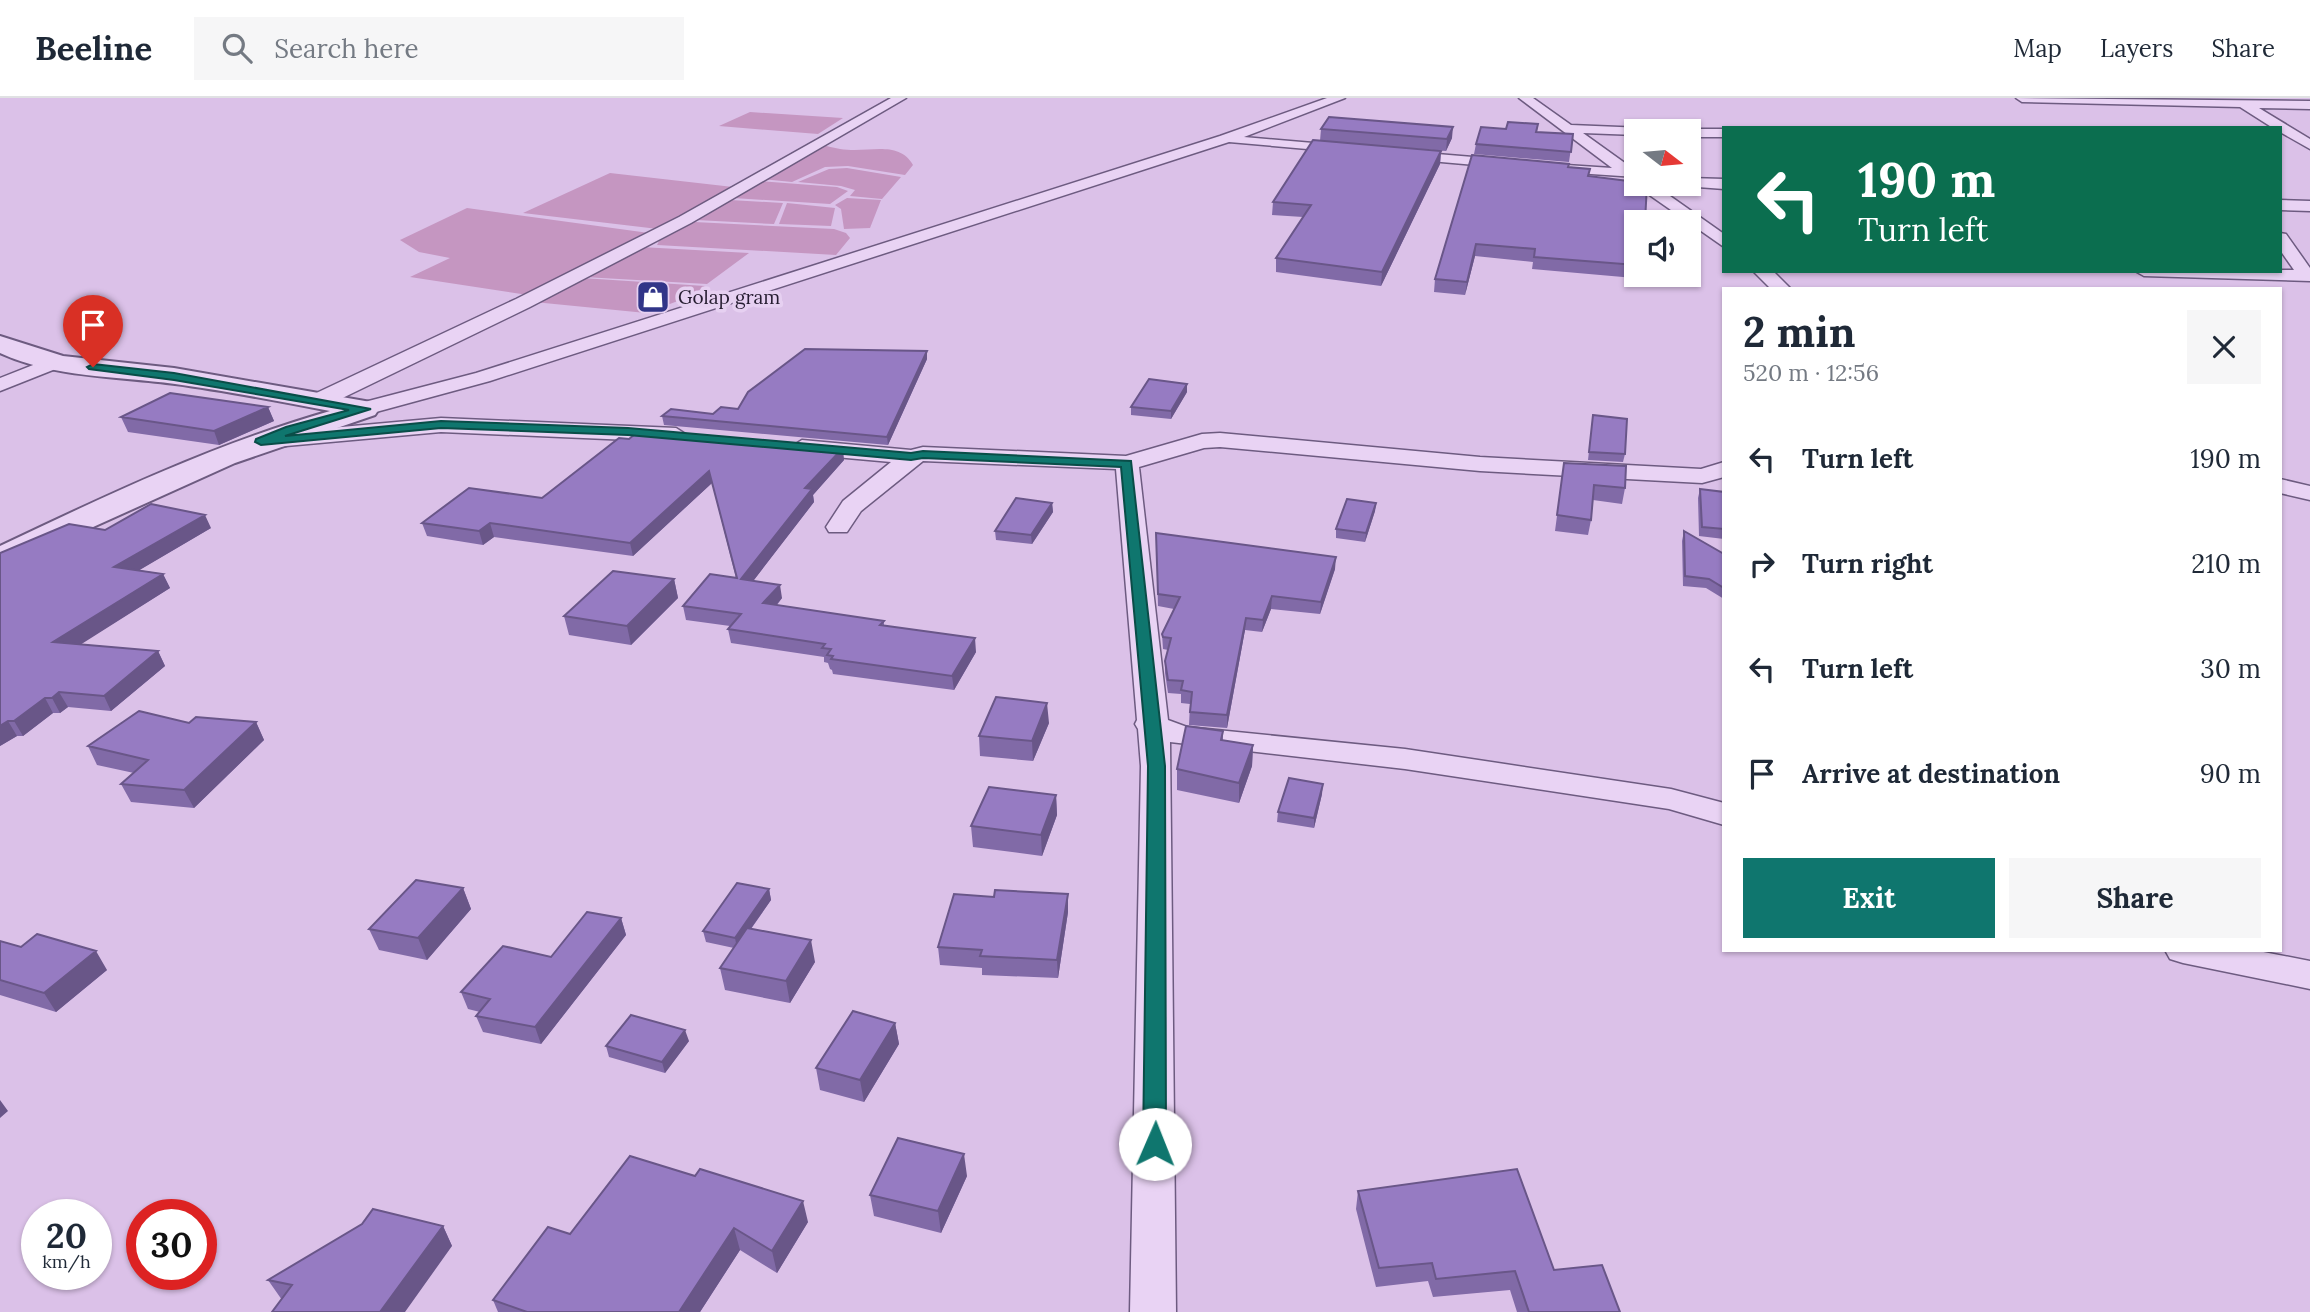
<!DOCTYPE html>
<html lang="en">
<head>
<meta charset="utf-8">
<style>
	body { margin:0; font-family:Lora,serif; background:#f6f6f7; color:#1f2937; height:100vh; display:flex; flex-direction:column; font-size:26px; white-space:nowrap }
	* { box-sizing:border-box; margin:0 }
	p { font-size:23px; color:#747a83 }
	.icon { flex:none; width:38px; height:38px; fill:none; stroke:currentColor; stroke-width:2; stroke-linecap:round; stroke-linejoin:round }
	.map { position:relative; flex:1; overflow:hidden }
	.side { position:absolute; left:1722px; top:189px; width:560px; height:665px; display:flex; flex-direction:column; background:#fff; border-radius:0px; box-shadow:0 2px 5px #0004 }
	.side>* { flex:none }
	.top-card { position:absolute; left:1722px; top:28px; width:560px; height:147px; border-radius:0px; box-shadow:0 2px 5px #0004; background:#0b6e4f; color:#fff; overflow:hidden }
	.needle { width:46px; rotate:106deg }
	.fabs { position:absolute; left:1624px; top:21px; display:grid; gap:14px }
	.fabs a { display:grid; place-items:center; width:77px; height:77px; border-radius:0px; background:#fff; box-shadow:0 2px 5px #0004; font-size:35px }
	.speed { position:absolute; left:21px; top:1101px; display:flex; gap:14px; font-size:35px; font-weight:700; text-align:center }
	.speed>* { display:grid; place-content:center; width:91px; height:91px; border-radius:50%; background:#fff; box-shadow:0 2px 5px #0004; line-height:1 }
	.speed small { font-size:18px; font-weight:400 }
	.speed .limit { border:10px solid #d22; background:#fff; color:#111 }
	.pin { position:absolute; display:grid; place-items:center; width:60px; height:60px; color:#fff; margin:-72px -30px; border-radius:50% 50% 50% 0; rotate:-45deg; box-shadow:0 0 7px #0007 }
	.pin .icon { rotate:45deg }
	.me { position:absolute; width:77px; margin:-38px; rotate:1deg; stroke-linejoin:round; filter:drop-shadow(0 0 5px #0008) }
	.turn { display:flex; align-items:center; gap:24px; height:147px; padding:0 21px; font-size:32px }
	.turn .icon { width:91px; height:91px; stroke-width:2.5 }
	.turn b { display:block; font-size:49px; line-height:60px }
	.round { display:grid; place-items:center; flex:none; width:74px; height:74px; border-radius:0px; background:#f6f6f7 }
	.overview { display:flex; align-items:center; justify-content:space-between; height:119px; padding:0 21px }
	h1 { font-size:42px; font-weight:700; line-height:52px }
	.button { display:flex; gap:14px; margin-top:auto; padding:14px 21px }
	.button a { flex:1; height:80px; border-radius:0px; background:#0f766e; color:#fff; font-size:28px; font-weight:700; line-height:80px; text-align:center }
	.button a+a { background:#f6f6f7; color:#1f2937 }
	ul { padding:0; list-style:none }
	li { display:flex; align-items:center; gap:21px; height:105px; padding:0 21px }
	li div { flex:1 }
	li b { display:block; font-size:26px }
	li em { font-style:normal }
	header { display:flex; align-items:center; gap:42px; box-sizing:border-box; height:98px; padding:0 35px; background:#fff; border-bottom:2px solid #e0e1e3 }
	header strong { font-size:33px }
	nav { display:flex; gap:38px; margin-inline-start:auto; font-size:24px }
	.search { width:490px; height:63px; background:#f6f6f7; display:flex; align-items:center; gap:18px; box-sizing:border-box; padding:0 24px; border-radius:0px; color:#747a83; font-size:26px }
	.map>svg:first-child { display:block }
	.green { fill:#c596c1 }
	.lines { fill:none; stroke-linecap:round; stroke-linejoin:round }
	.minor-casing { stroke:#6d5b80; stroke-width:3 }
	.tertiary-casing { stroke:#6d5b80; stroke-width:4 }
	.minor { fill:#e9d3f4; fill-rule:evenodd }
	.tertiary { fill:#e9d3f4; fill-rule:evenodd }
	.wall { fill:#816aa7 }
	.shaded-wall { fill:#695688 }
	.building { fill:#967bc2; stroke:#695688; stroke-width:2 }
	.route { fill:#0f766e; stroke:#0a4d48; stroke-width:2 }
	.labels { text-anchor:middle; stroke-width:7; stroke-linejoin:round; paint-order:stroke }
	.far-poi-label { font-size:19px; fill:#261d31; stroke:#e6d0f1; text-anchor:start }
</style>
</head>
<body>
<header>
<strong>Beeline</strong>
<div class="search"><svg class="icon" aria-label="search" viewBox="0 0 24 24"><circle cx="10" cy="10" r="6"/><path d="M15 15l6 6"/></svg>Search here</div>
<nav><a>Map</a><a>Layers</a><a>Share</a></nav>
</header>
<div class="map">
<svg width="2310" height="1214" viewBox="0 0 2310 1214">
	<rect width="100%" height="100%" fill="#dbc1e8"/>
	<!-- green -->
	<path class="green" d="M750 14 843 20 818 36 719 28Z
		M822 47C832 49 841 52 851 52 873 53 900 44 913 67L905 77 848 68 825 69 792 84 762 81Z
		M847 70 901 79 882 101 850 98 855 92 841 88 798 84 829 71Z
		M610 75 733 89 658 131 523 115Z
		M760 83 837 89 848 93 830 106 733 100Z
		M847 100 881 102 870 130 844 131 841 111 835 107Z
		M730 102 783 105 774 126 696 122Z
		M787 105 835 110 831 128 779 126Z
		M467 110 649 135 528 197 410 179 450 160 419 154 400 142Z
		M694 124 834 131 846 135 850 140 836 157 657 147 659 143Z
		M641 149 749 155 707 186 584 179Z
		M582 180 705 188 691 198 646 215 534 204Z"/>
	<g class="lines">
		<defs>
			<path id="minor" d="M891 0H906L691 125 530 209 326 308H310L307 303 310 298 516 201 679 119Z
				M1327 0H1345L1244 39 1348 48 1353 49V55L1229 44 490 283 365 317 354 311 357 306 476 275 1220 38Z
				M1519 0H1533L1571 27 1644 30 1646 33H1636V37L1583 35 1636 73V79L1546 73V67L1551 66 1612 70Z
				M2016 0 2310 3V11L2259 10 2310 41V51L2280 34V30H2273L2240 9 2022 4Z
				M1689 31H1724V39H1689V33H1683Z
				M1401 53 1509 62 1516 66 1509 70 1396 60 1394 57Z
				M1689 80 1724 81V91L1684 88 1682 86H1689Z
				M1636 85 1653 86 1724 136V149L1638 89Z
				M2280 102 2310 103V113L2280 112Z
				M2280 135 2286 136 2310 170V183L2144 178 2135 173 2294 172 2280 152Z
				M1753 173H1773L1791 191H1771Z
				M56 258 63 260 66 264 63 268 0 293V280Z
				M441 320 676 330 687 337 676 344 441 334 275 349 264 342 275 335Z
				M1220 335 1480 359 1701 371 1724 364V379L1702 385 1480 373 1220 349 1204 350 1139 369 1168 622 1187 629 1405 651 1671 691 1724 705V727L1669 711 1405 671 1170 644 1176 1214H1130L1141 668 1138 631 1135 626 1137 622 1116 371 923 363 861 413 847 434H829L826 429 843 403 891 364 802 356 791 349 802 342 911 352 923 349 1126 358 1202 336Z
				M2280 381 2310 388V402L2280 395Z
				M2165 852H2253L2310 863V891L2183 865 2170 861Z"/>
			<path id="tertiary" d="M0 238 63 258 174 270 365 303 375 305 379 311 375 317 235 365 0 471V448C107 397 215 346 330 313 278 303 227 293 175 286 116 278 55 280 0 255Z"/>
		</defs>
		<!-- minor casing -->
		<use href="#minor" class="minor-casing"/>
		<!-- tertiary casing -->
		<use href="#tertiary" class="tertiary-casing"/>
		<!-- minor -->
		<use href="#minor" class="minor"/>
		<!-- tertiary -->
		<use href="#tertiary" class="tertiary"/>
	</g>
	<!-- wall -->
	<path class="wall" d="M1538 26 1537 34 1573 36 1569 64 1474 56 1476 46 1506 31Z
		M1321 31 1452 40 1446 53 1320 43Z
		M1441 53 1440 66 1381 188 1276 174V160L1303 119 1272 117 1273 104Z
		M1472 57 1568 69 1589 79 1636 124V177H1658L1657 182 1532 171 1533 164 1475 158 1465 197 1434 194 1435 181Z
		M927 253V261L888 347 664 327 662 318 713 316 738 311Z
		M1187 294 1171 321 1131 317V309Z
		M268 309 274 323 219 347 128 334 121 319Z
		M1593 317 1625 356 1623 364 1588 362Z
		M844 362 813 397 814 404 753 483 782 500 777 507 884 523V528L976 554 954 592 833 576 832 572 830 571 828 565 824 564V559L731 545 728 531 730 528 686 522 683 508 736 480 712 385 633 458 494 439 483 447 427 438 422 425 542 400Z
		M1564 365 1625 390 1622 406 1593 402 1591 422 1588 437 1555 433Z
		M1700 391 1724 394V441L1699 438 1698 400Z
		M1052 405 1053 414 1032 446 996 442 995 433Z
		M1376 405 1375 413 1365 444 1336 440V431Z
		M69 426 105 432 211 430 139 472 163 476 170 490 80 546 158 553 165 568 111 613 68 609 60 615H53L23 638H17L0 648Z
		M1684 433 1724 456V501L1706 490 1683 488 1682 443Z
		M1156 435 1335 471 1320 516 1271 511 1262 534 1245 532 1227 630 1189 627 1190 606 1181 605V596L1168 595 1165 575V563L1168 552 1163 551 1162 536 1174 511 1158 508Z
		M674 481 678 500 631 547 569 537 564 518Z
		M256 624 264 642 194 710 131 704 121 686 134 675 97 667 88 648 189 625Z
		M1049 625 1033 663 980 658 979 638Z
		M1223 633V642L1253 647 1252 668 1239 705 1177 692V671Z
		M1322 696 1314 730 1277 724 1278 714Z
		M1056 697 1057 717 1042 758 973 749 971 728Z
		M463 790 471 811 427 862 379 852 369 831Z
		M769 791 771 802 751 831 815 864 790 905 725 892 720 870 734 850 706 844 703 833Z
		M1068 814 1058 880 982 877V870L940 867 938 849Z
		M621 820 626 837 541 946 483 934 476 918 480 914 468 911 461 894 551 859Z
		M0 843 107 872 56 914 0 897Z
		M895 925 899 946 864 1004 820 992 816 970Z
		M689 943 665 975 609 959 606 948Z
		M967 1078 941 1135 874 1118 870 1097Z
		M1358 1093 1554 1172 1620 1214H1517L1510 1192 1433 1199 1428 1183 1376 1189 1356 1111Z
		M808 1124 777 1175 740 1152 700 1214H498L493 1202 570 1136Z
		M443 1128 452 1148 282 1202 268 1182Z"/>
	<!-- shaded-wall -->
	<path class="shaded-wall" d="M1453 29 1452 40 1446 53 1447 41Z
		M1441 53 1440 66 1381 188 1382 174Z
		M1476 146 1475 158 1465 197 1467 184Z
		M927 253V261L888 347 887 339Z
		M1187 286V294L1171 321V313Z
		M268 309 274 323 219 347 214 333Z
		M843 350 844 362 813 397 814 404 744 495 741 481 805 390Z
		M709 373 712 385 633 458 630 445Z
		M1052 405 1053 414 1032 446 1031 437Z
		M1376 405 1375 413 1365 444 1366 435Z
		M205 417 211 430 121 483 114 469Z
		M490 425 494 439 483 447 479 433Z
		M1336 459 1335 471 1320 516 1321 504Z
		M163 476 170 490 61 559 53 544Z
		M674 481 678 500 631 547 627 528Z
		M780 487 782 500 766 519 763 505Z
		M1272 498 1271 511 1262 534 1263 522Z
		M1246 520 1245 532 1227 630V617Z
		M975 540 976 554 954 592 952 578Z
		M158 553 165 568 111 613 104 598Z
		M59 594 68 609 60 615 52 600Z
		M45 600 53 615 23 638 14 623Z
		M1047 605 1049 625 1033 663 1032 643Z
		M8 623 17 638 0 648V628Z
		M256 624 264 642 194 710 184 692Z
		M1253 647 1252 668 1239 705V685Z
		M1323 686 1322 696 1314 730V720Z
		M1056 697 1057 717 1042 758 1041 737Z
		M463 790 471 811 427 862 418 840Z
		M769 791 771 802 737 850 735 840Z
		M1068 796V814L1058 880 1057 862Z
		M621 820 626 837 541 946 535 929Z
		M811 842 815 864 790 905 786 883Z
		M96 853 107 872 56 914 44 895Z
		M895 925 899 946 864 1004 860 982Z
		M685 932 689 943 665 975 662 964Z
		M0 1002 8 1013 0 1020Z
		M964 1056 967 1078 941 1135 938 1113Z
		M803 1103 808 1124 777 1175 772 1153Z
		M443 1128 452 1148 405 1214H380Z
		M734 1130 740 1152 700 1214H679Z"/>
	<!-- building -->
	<path class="building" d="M1329 19 1453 29 1447 41 1321 31Z
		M1508 24 1538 26 1536 34 1573 36 1571 54 1476 46 1481 29 1506 31Z
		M1313 42 1441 53 1382 174 1276 160 1311 107 1273 104Z
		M1472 57 1569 66 1568 69 1590 71 1588 78 1636 84V86H1647L1645 124H1636V167L1534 159 1535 151 1476 146 1467 184 1435 181Z
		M805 251 927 253 887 339 662 318 671 311 713 316 721 309 738 311 748 294Z
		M1149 281 1187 286 1171 313 1131 309Z
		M170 295 268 309 214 333 121 319Z
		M1593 317 1627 321 1625 356 1589 354Z
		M640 332 843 350 805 390 812 391 741 481 780 487 763 505 884 523 880 527 975 540 952 578 831 561 833 558 827 557 831 551 822 550 825 546 728 531 741 516 683 508 710 476 737 480 709 373 630 445 490 425 479 433 422 425 469 390 542 400 619 340 629 341Z
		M1564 365 1626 368 1625 390 1594 387 1591 422 1557 417Z
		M1700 391 1724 394V431L1702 429Z
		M1016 400 1052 405 1031 437 995 433Z
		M1347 401 1376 405 1366 435 1336 431Z
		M151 406 205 417 114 469 163 476 53 544 158 553 104 598 59 594 52 600H45L14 623H8L0 628V455L69 426 105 432Z
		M1684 433 1724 456V490L1709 481 1685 478Z
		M1156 435 1336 459 1321 504 1272 498 1263 522 1246 520 1227 617 1190 614 1192 594 1181 592 1183 583 1168 582 1165 563 1171 540 1163 539 1162 536 1180 499 1158 496Z
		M613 473 674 481 627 528 564 518Z
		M996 599 1047 605 1032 643 979 638Z
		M139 613 189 625 196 619 256 624 184 692 121 686 148 662 88 648Z
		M1186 628 1223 633 1221 642 1253 647 1239 685 1177 671Z
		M1289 680 1323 686 1314 720 1278 714Z
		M989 689 1056 697 1041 737 971 728Z
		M416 782 463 790 418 840 369 831Z
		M737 785 769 791 735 840 703 833Z
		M995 792 1068 796 1057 862 980 858 982 852 938 849 954 796 994 799Z
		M587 814 621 820 535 929 476 918 490 901 461 894 503 848 551 859Z
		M747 830 811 842 786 883 720 870Z
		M37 836 96 853 44 895 0 882V843L21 849Z
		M853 913 895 925 860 982 816 970Z
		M631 917 685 932 662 964 606 948Z
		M898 1040 964 1056 938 1113 870 1097Z
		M630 1058 695 1078 700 1071 803 1103 772 1153 734 1130 679 1214H527L493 1202 548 1129 570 1136Z
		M1517 1071 1554 1172 1602 1167 1620 1214H1529L1515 1173 1436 1181 1432 1165 1379 1170 1358 1093Z
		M373 1111 443 1128 380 1214H272L292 1187 268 1182 362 1126Z"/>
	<!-- route -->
	<path class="route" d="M93 266 174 275 371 311 285 338 441 323 628 330 911 355 923 353 1131 363 1165 668 1166 1046 1163 1052 1155 1055 1147 1052 1143 1046 1148 668 1121 369 923 360 911 362 628 337 441 330 261 347 255 344 256 341 286 329 349 312 174 282 89 271 87 269Z"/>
	<!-- icons -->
	<defs>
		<symbol id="shop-square" viewBox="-11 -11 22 22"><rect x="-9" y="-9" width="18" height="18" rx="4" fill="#313588" stroke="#e6d0f1"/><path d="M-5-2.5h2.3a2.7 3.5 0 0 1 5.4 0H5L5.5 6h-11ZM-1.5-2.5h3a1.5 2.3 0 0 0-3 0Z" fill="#fff"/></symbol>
	</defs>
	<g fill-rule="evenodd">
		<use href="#shop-square" x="634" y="180" width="38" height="38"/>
	</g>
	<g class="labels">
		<!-- far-poi labels -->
		<g class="far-poi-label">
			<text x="678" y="206">Golap gram</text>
		</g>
	</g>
</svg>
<div class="fabs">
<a><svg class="needle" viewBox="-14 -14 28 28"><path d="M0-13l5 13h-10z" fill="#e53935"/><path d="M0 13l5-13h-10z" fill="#747a83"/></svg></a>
<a><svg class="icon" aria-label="sound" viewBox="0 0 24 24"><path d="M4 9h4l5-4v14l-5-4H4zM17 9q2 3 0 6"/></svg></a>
</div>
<div class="speed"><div>20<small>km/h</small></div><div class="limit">30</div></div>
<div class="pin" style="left:93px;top:269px;background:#d93025"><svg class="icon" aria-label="arrive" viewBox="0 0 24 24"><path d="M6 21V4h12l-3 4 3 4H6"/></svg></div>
<svg class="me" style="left:1155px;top:1046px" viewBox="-20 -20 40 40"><circle r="19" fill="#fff"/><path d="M0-13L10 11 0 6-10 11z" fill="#0f766e"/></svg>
<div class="top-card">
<div class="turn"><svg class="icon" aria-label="left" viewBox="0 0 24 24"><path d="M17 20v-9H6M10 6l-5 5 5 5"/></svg><div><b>190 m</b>Turn left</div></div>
</div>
<section class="side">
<div class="overview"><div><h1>2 min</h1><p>520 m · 12:56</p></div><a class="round"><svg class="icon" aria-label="close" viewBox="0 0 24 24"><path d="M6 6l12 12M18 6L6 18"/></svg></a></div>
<ul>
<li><svg class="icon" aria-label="left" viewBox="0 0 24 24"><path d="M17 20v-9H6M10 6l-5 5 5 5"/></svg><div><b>Turn left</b></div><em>190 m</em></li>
<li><svg class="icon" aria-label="right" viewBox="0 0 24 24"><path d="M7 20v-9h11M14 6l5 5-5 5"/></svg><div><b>Turn right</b></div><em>210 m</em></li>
<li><svg class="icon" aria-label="left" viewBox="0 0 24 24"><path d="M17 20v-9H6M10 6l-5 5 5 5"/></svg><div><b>Turn left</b></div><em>30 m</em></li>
<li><svg class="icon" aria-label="arrive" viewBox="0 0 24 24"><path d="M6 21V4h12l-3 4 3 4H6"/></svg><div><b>Arrive at destination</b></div><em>90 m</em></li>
</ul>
<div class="button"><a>Exit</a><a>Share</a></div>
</section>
</div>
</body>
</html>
